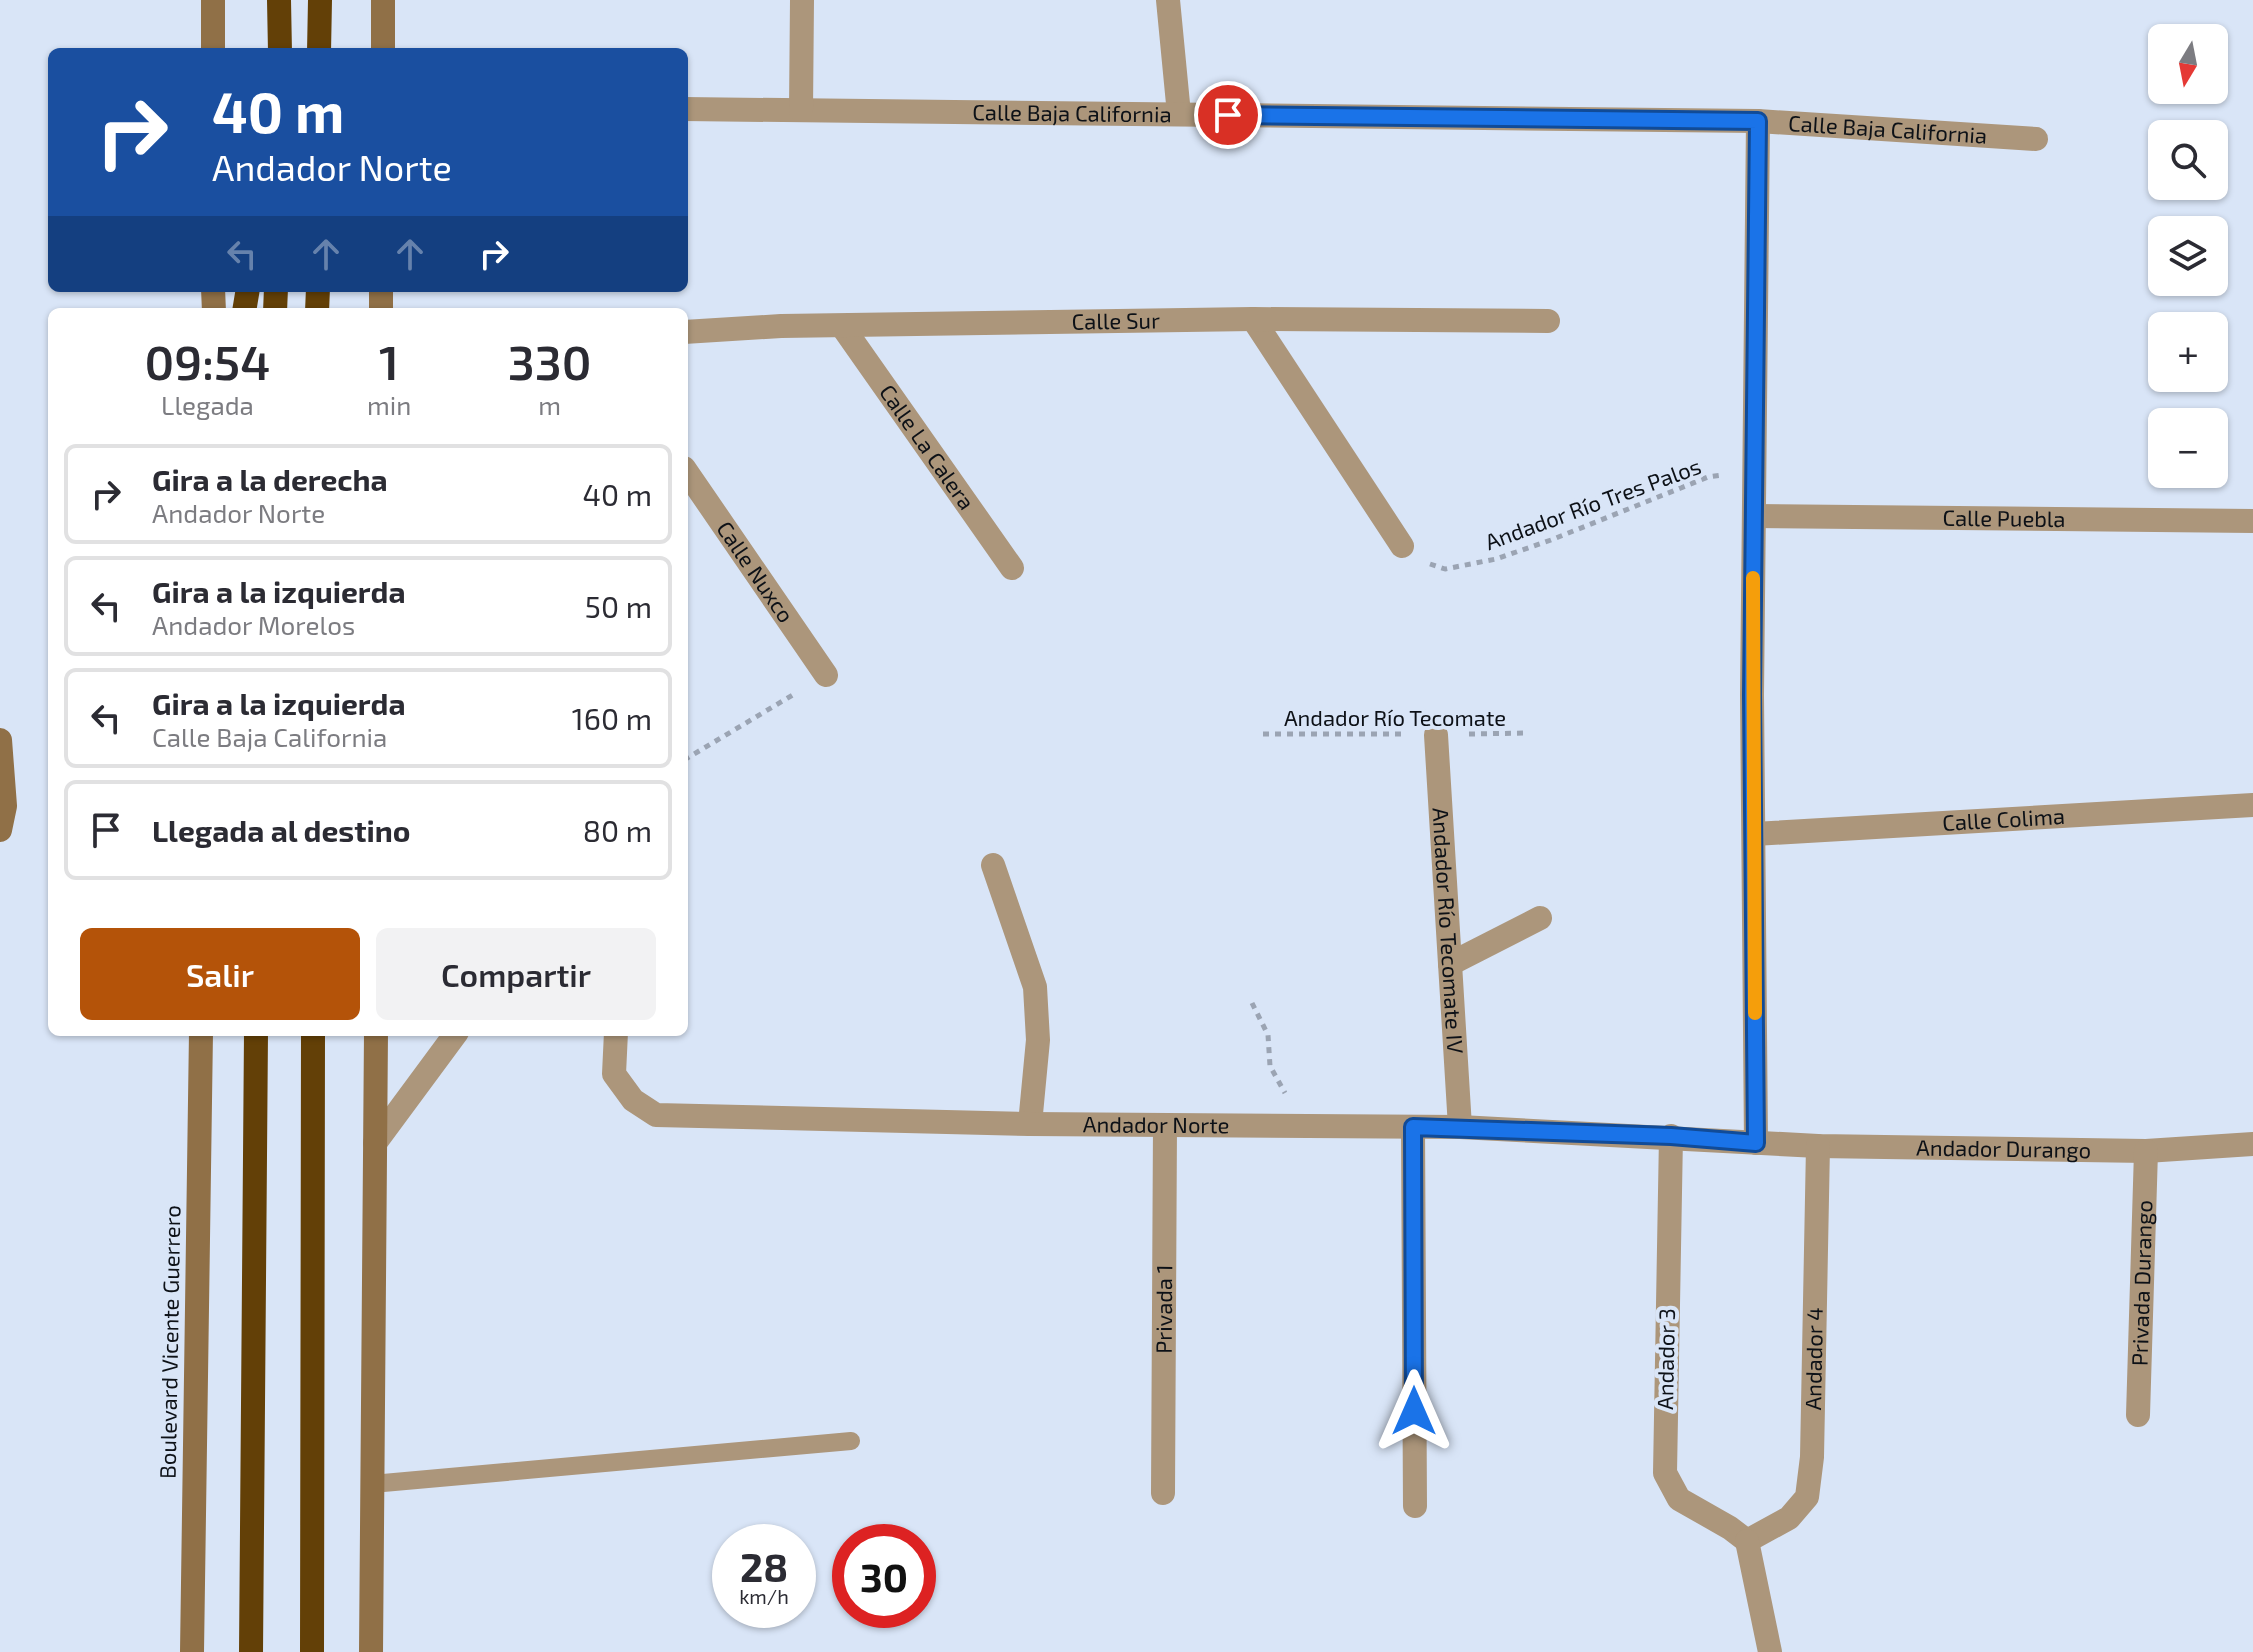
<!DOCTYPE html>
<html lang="es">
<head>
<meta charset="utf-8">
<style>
	body { margin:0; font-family:"Exo 2",sans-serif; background:#f2f2f3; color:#2b2b33; height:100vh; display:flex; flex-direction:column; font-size:30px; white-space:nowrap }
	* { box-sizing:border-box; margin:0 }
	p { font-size:26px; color:#7c7c81 }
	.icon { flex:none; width:44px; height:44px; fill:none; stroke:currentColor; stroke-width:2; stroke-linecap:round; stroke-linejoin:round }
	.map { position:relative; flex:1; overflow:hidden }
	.side { position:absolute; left:48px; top:308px; width:640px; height:728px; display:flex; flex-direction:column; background:#fff; border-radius:12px; box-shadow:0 2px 6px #0004 }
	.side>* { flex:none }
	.banner { position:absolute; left:48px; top:48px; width:640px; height:244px; border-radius:12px; box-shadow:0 2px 6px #0004; background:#1a4fa0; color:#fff; overflow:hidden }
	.needle { width:52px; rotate:190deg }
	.buttons { position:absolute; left:2148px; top:24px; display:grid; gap:16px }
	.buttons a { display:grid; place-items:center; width:80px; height:80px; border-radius:12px; background:#fff; box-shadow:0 2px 6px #0004; font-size:40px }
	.speed { position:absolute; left:712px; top:1524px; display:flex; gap:16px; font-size:40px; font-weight:700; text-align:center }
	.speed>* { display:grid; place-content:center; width:104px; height:104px; border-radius:50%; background:#fff; box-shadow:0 2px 6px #0004; line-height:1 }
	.speed small { font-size:20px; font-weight:400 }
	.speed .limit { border:12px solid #d22; background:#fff; color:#111 }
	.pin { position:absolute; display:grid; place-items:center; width:68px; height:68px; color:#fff; margin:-34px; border:4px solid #fff; border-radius:50%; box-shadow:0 2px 8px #0007 }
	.me { position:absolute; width:88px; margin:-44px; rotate:0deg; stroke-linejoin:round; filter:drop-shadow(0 0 6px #0008) }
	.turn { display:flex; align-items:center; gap:28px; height:168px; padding:0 32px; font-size:36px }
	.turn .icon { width:104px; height:104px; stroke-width:2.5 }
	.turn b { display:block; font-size:56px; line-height:68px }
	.lanes { display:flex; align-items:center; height:76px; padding:0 32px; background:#0003; justify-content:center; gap:40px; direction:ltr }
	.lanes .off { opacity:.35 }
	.eta { display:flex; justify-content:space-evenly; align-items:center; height:136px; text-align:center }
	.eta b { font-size:48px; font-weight:600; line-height:56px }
	.action { display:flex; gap:16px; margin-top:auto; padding:16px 32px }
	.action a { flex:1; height:92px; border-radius:12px; background:#b45309; color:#fff; font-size:32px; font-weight:600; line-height:92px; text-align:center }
	.action a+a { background:#f2f2f3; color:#2b2b33 }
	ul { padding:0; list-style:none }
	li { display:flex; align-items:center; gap:24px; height:100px; margin:0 16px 12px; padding:0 16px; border:4px solid #e1e1e2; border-radius:12px }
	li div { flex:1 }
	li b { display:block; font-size:30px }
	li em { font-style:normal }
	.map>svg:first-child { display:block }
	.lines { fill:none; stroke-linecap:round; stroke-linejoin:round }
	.path { stroke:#9ba4b3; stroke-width:5; stroke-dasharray:6 6; stroke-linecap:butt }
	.lane { stroke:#ac967b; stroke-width:18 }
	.street { stroke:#ac967b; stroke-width:24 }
	.secondary { stroke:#907047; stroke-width:24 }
	.highway { stroke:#634007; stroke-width:24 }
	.route-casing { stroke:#114b97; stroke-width:20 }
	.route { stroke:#1a73e8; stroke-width:14 }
	.slow { stroke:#f59e0b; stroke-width:14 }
	.labels { text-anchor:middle; stroke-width:8; stroke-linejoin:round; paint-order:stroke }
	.street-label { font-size:22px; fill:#0d1117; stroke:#d9e5f7 }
</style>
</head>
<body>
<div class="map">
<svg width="2253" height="1652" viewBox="0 0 2253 1652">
	<rect width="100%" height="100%" fill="#d9e5f7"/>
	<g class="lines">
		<!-- path -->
		<path class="path" d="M1430 564 1445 569 1496 559 1551 540 1708 477 1722 475
			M1263 734H1403
			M1469 734 1528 733
			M684 760 796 693
			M1252 1003 1268 1035 1270 1066 1285 1093"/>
		<!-- lane -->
		<path class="lane" d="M372 1484 851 1441"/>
		<!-- street -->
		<g class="street">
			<path d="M1168 0 1179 114"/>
			<path id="s1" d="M684 109 1758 121 2036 139"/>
			<path d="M801 110 802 0"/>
			<path d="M1253 319 1402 546"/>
			<path id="s2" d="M842 326 1012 568"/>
			<path id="s3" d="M684 332 781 326 1253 319 1548 321"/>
			<path id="s4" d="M684 468 826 675"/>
			<path id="s5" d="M1754 516 2253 521"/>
			<path id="s6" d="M1436 735 1460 1127"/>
			<path id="s7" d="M1754 834 2253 805"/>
			<path d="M993 865 1035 987 1038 1040 1030 1124"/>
			<path d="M1450 964 1540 918"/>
			<path id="s8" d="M616 1032 614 1074 633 1100 656 1115 1030 1124 1460 1127 1818 1146 2146 1151 2253 1144"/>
			<path d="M1413 1127 1415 1506"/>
			<path d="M1671 1136 1665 1473 1679 1499 1730 1528 1747 1541"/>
			<path d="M375 1143 457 1032"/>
			<path d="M1756 1143 1752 695 1758 121"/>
			<path id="s9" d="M2138 1415 2146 1151"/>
			<path id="s10" d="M1163 1493 1165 1125"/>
			<path id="s11" d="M1747 1541 1789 1518 1807 1497 1812 1457 1818 1146"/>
			<path d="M1747 1541 1770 1652"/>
		</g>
		<!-- secondary -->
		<path class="secondary" d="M213 52V0
			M383 52V0
			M213 288 214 312
			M381 312V288
			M0 740 5 806 0 830
			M192 1652 201 1032
			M371 1652 376 1032"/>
		<!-- highway -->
		<path class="highway" d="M279 0 280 52
			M319 52 320 0
			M244 312 248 288
			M275 312 276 288
			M317 312 318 288
			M251 1652 256 1032
			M312 1652 313 1032"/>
	</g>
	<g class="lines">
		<defs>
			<path id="route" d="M1228 115 1758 121 1752 695 1756 1143 1671 1136 1413 1127 1414 1411"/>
		</defs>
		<!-- route casing -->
		<use href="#route" class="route-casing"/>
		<!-- route -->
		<use href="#route" class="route"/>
		<!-- slow -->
		<path class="slow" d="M1753 578 1755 1013"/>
	</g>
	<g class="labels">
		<!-- street labels -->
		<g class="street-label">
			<text dy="8" stroke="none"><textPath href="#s1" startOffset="388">Calle Baja California</textPath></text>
			<text dy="8" stroke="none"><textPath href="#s1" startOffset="1204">Calle Baja California</textPath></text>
			<text dy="8" stroke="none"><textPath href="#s3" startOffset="432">Calle Sur</textPath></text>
			<text dy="8" stroke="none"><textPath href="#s2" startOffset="148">Calle La Calera</textPath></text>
			<text transform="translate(1593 504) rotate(-20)" y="8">Andador Río Tres Palos</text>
			<text dy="8" stroke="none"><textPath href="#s5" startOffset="250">Calle Puebla</textPath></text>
			<text dy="8" stroke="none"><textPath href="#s4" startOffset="126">Calle Nuxco</textPath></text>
			<text x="1395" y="726">Andador Río Tecomate</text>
			<text dy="8" stroke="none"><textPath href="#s7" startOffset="250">Calle Colima</textPath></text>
			<text dy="8" stroke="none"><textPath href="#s6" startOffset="196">Andador Río Tecomate IV</textPath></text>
			<text dy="8" stroke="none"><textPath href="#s8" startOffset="602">Andador Norte</textPath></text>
			<text dy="8" stroke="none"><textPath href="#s8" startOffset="1450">Andador Durango</textPath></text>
			<text dy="8" stroke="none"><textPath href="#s9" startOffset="132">Privada Durango</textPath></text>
			<text dy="8" stroke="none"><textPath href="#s10" startOffset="184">Privada 1</textPath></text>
			<text transform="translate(170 1342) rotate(-89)" y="8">Boulevard Vicente Guerrero</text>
			<text transform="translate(1666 1359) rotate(-89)" y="8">Andador 3</text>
			<text dy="8" stroke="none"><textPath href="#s11" startOffset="214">Andador 4</textPath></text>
		</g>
	</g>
</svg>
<div class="buttons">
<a><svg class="needle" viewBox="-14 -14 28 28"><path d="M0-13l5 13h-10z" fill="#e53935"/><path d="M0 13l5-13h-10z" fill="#7c7c81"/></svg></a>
<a><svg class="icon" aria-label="search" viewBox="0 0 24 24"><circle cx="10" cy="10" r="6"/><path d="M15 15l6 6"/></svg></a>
<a><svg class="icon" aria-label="layers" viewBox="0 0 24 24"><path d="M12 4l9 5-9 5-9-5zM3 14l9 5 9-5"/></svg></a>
<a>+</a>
<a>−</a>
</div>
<div class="speed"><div>28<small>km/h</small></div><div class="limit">30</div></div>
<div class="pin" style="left:1228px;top:115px;background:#d93025"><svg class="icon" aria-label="arrive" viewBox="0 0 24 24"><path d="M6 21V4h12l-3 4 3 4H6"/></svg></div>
<svg class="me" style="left:1414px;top:1411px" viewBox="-20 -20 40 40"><path d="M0-17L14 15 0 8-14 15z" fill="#1a73e8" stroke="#fff" stroke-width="4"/></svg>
<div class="banner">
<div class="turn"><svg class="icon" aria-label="right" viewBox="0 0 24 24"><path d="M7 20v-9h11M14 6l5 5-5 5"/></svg><div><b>40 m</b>Andador Norte</div></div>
<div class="lanes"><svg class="icon off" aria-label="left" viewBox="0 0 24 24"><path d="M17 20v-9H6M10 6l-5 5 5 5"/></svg><svg class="icon off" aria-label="ahead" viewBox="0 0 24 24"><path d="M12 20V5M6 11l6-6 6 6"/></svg><svg class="icon off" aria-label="ahead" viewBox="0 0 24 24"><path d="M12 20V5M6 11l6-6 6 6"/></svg><svg class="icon" aria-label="right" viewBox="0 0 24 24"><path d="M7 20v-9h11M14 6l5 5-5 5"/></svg></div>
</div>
<section class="side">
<div class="eta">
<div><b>09:54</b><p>Llegada</p></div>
<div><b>1</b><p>min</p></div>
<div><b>330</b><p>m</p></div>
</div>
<ul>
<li><svg class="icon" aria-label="right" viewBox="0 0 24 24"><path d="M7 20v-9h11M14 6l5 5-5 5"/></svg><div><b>Gira a la derecha</b><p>Andador Norte</p></div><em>40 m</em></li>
<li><svg class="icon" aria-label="left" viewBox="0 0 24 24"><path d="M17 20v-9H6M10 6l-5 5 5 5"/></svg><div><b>Gira a la izquierda</b><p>Andador Morelos</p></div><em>50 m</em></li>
<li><svg class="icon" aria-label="left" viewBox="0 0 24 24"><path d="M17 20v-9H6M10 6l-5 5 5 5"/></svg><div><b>Gira a la izquierda</b><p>Calle Baja California</p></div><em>160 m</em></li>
<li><svg class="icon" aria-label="arrive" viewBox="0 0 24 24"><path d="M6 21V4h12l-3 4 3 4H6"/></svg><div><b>Llegada al destino</b></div><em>80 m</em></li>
</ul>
<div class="action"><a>Salir</a><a>Compartir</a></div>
</section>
</div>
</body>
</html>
